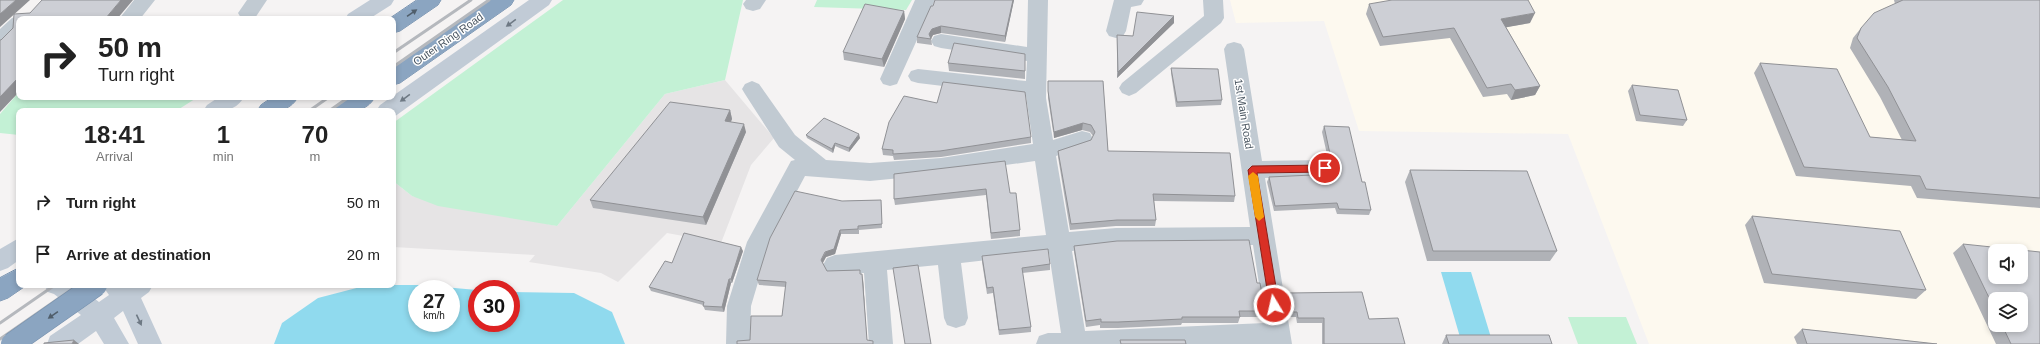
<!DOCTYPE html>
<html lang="en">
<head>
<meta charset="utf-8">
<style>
	body { margin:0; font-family:Arial,sans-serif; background:#f2f2f2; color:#222; height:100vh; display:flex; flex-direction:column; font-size:15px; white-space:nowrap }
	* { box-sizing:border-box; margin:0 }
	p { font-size:13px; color:#767676 }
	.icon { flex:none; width:22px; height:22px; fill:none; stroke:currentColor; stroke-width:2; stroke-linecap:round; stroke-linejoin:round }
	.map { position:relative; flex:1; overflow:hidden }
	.side { position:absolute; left:16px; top:108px; width:380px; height:180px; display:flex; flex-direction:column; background:#fff; border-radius:8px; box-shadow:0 2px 6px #0003 }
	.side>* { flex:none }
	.top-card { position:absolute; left:16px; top:16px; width:380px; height:84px; border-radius:8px; box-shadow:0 2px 6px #0003; background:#fff; color:#222; overflow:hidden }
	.tools { position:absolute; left:1988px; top:244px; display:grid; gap:8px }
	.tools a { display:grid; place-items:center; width:40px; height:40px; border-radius:8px; background:#fff; box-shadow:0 2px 6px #0003; font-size:20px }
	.speed { position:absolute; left:408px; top:280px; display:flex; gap:8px; font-size:20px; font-weight:700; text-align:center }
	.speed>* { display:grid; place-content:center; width:52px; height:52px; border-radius:50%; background:#fff; box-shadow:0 2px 6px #0003; line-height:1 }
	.speed small { font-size:10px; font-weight:400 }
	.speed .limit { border:6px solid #d22; background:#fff; color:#111 }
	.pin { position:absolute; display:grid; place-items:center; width:34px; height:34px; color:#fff; margin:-17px; border:2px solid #fff; border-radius:50%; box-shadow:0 1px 4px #0007 }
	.me { position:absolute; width:44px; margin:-22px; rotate:351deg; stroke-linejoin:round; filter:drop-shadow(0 0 3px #0008) }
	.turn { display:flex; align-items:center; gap:14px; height:84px; padding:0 16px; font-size:18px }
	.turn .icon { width:52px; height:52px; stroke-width:2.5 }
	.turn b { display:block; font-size:28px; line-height:34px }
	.eta { display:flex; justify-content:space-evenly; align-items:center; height:68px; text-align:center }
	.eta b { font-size:24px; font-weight:700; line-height:28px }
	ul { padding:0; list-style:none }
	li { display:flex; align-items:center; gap:12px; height:52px; padding:0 16px }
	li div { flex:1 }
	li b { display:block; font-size:15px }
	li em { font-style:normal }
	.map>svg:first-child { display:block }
	.commercial { fill:#fdf9ef; fill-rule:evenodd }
	.education { fill:#e6e4e5 }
	.green { fill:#c3f1d5 }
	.water { fill:#90daee; fill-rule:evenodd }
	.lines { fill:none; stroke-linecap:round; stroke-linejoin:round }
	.highway-casing { stroke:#7690ad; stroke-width:1 }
	.street { fill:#c1cad2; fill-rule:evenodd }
	.secondary { fill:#c1cbd6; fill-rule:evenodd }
	.highway { fill:#8ba5c1; fill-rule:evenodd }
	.rail { stroke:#b5b8bd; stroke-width:3 }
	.highway-bridge-casing { stroke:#7690ad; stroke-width:23; stroke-linecap:butt }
	.highway-bridge { stroke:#8ba5c1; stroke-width:22 }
	.wall { fill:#b0b2b7; fill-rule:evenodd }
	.shaded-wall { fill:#909195 }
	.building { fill:#cdcfd5; stroke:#909195; fill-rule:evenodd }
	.oneway { fill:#505e6b }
	.oneway2 { fill:#6e7984 }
	.route { fill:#d93025; stroke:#8d1f18 }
	.slow { fill:#f59e0b }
	.labels { text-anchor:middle; stroke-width:3; stroke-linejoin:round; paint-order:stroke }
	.street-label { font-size:11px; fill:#4a5661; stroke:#fff }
</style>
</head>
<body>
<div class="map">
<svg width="2040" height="344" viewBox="0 0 2040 344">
	<rect width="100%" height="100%" fill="#f5f3f3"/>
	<!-- commercial -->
	<path class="commercial" d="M1230 0H2040V344H1649L1568 134 1359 131 1324 21 1236 23ZM1995 251H2021V277H1995ZM1995 299H2021V325H1995Z"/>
	<!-- education -->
	<path class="education" d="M725 80 774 138 751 165 721 243 667 233 618 282 601 273 529 262 535 255 393 247V181L412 196 557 226 665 94Z"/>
	<!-- green -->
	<path class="green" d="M563 0H743L725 80 665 94 557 226 438 206 412 196 393 181V123Z
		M817 0H912L906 10 814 7Z
		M19 92V97H198L176 111H19V135L0 133V114Z
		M1568 317H1626L1637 344H1578Z"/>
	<!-- water -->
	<path class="water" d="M1441 272H1471L1493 344H1462Z
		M368 285H421L477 290V323H511V292L574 293 612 312 625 344H274L282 323 318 298ZM417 289H451V323H417Z"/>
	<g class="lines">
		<defs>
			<path id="highway" d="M417 0H441L438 5 400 31 393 33V19H389Z
				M490 0H514L511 5 400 83 393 85V68Z
				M273 97H298C289 113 274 111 257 111L261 105Z
				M350 97H375C366 113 351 111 334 111L338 105Z
				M19 268V285H27L8 298 0 301V278Z"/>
		</defs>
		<!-- highway casing -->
		<use href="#highway" class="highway-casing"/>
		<!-- street -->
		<path class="street" d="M134 0H155L140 19H119Z
			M247 0H267L255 18H241L238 13Z
			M746 0H766L760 9 753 11 746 9 743 4Z
			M915 0H935L897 84 890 86 883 84 880 79Z
			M1028 0H1048L1046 98 1053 140 1082 131 1090 133 1093 139 1090 145 1056 156 1069 232 1116 228 1250 227 1224 49 1227 44 1234 42 1241 44 1244 49 1262 161 1325 160 1333 162 1336 168 1333 174 1325 176 1265 178 1292 344H1036L1039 336 1048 333H1061L1049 253 961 263 968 318 965 325 956 328 947 325 944 318 938 265 887 270 893 344H869L864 273 835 275 827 272 823 265 827 258 835 255 1046 235 1035 161 941 174 870 181 805 176 770 242 751 306 750 344H726L727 306 747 242 791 161 795 160 779 147 745 94 742 89 745 84 752 81 759 84 795 135 826 160 870 163 941 158 1033 144 1026 96 918 83 911 81 908 76 911 71 918 69 1026 81 1027 61 941 48 934 46 931 41 934 36 941 34 1027 47ZM1253 245 1265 323 1085 331 1072 251 1116 246Z
			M1114 0H1144L1141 5 1131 7 1126 31 1123 36 1116 38 1109 36 1106 31Z
			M1203 0H1223L1224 18 1221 23 1136 93 1129 96 1122 93 1119 88 1122 83 1204 16Z
			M19 16 26 19H19V34L7 46 0 48V29L12 18Z"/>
		<!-- secondary -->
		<path class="secondary" d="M370 0H394L391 5 369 19H345L348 14Z
			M529 0H552L549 5 394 117H393V111H376L380 105Z
			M219 97H244C235 113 220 111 203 111L207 105Z
			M19 238V260L8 268 0 271V249Z
			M44 285H77L99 302 109 295 102 285H153L149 292 141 298 162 344H138L123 311 114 318 129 344H104L96 331 78 344H47L50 336 81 315 54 294 48 292Z"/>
		<!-- highway -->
		<use href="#highway" class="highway"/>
		<!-- rail -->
		<path class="rail" d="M393 53 471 0
			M393 67 489 0
			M309 111 329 97
			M329 111 349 97
			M0 323 55 285
			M0 339 78 285"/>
		<defs>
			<path id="highway-bridge" d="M12 344 96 285"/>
		</defs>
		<!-- highway-bridge casing -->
		<use href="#highway-bridge" class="highway-bridge-casing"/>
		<!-- highway-bridge -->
		<use href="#highway-bridge" class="highway-bridge"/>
	</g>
	<!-- wall -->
	<path class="wall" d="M1014 0 1005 42 941 33 933 35 931 38 932 45 917 43V37L933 6Z
		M1894 0H2040V208L1917 198 1911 186 1796 176 1754 73 1760 63 1870 137 1902 140 1880 97 1850 48 1853 38 1861 28 1895 4Z
		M1369 4 1530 23 1506 27 1540 86 1535 95 1511 100 1507 94 1483 97 1450 38 1380 46 1366 14Z
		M904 11 905 19 884 67 844 60 843 52Z
		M1174 16V23L1117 78V35L1133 36Z
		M1025 62V79L949 71 948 63Z
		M1171 68 1222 100 1221 105 1176 107 1171 73Z
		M1048 81H1103L1108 151 1235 196 1234 202 1154 201 1156 220 1155 226H1116L1070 230 1058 157V151L1091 140 1093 136 1090 132 1082 130 1054 138 1048 98Z
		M1632 85 1687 120 1683 126 1636 121 1628 91Z
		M730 110 732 119 731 122 746 132 706 225 593 208 590 200Z
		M1324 126 1362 182 1371 210 1369 215 1337 214 1335 208 1274 211 1267 182 1269 177 1332 174 1333 171 1336 169 1337 167 1334 161 1328 159 1322 132Z
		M806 135 860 138 849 152 835 146 833 153 807 138Z
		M1031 137V143L941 157 894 160 893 156 883 155 882 149Z
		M1410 170 1557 251 1550 261H1427L1405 182Z
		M894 174 1010 193 1020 230V236L991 239 986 195 895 205 894 199Z
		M881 200 882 228 859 230V234H841L835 254 826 257 823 263 827 271 860 270V274L863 279 867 340H750L782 316 786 287 759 285 757 280 842 201Z
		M1752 216 1926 290 1916 299 1764 283 1745 225Z
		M1963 244 2040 344H1996L1953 253ZM1995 299 2021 325H1995Z
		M1074 246 1257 283 1265 311 1263 317H1240L1238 323H1182L1181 325 1118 328H1100V325L1086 327 1074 252Z
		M743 251 732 283H731L724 312 705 310 703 305 651 291 649 287 672 263Z
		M982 256 1050 264V270L1022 273 1031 327V332L999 335 993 293 987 294 982 262Z
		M1288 293 1369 319 1405 344H1322V323H1297L1296 317H1289L1286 298Z
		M1802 329 1937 344H1797L1794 337Z
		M1446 335 1552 344H1442Z"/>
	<!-- shaded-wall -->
	<path class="shaded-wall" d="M16 0H30L0 27V14Z
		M121 0H133L117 19H105Z
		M1013 0H1014L1005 42V36Z
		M904 11 905 19 884 67 882 59Z
		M1535 13 1530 23 1497 29 1501 19Z
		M1174 16V23L1117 78 1118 72Z
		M941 26V33L933 35 931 39 929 34 932 29Z
		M19 75V92L0 112V97Z
		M1540 86 1535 95 1511 100 1515 90Z
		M730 110 732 119 727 129 725 121Z
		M1083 123 1082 130 1054 138V132Z
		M744 124 746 132 706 225 703 217Z
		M859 134 860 138 849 152V148Z
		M835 143V146L833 153 832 149Z
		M840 230 841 234 835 254 826 257 822 264 821 260Z
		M741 247 743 251 732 283 731 279Z
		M862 274 863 279 867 344V340Z
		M729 279 731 283 724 312 722 307Z
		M74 340 79 344H72Z"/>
	<!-- building -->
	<path class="building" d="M0 0H16L0 14Z
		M42 0H121L105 19H19V75L17 77H19L0 97V40H1L13 28 14 14 30 13Z
		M935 0H1013L1005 36 941 26 932 29 929 34 931 39 917 37 931 6H933Z
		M1392 0H1528L1535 13 1501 19 1540 86 1515 90 1511 84 1487 88 1454 28 1383 37 1369 4Z
		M1903 0H2040V198L1926 189 1920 176 1804 167 1760 63 1837 69 1870 137 1916 141 1888 87 1857 38 1861 28 1874 13Z
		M865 4 904 11 882 59 843 52Z
		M1137 12 1174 16 1118 72 1117 35 1133 36Z
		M954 43 1025 54V71L948 63Z
		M1171 68 1218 69 1222 100 1177 102Z
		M1048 81H1103L1108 151 1230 153 1235 196 1153 194 1156 220H1117L1071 224 1058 151 1091 140 1095 132 1091 125 1083 123 1054 132 1048 91Z
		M943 82 1025 92 1031 137 940 151 893 154V150L882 149 889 122 904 96 937 103Z
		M1632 85 1678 90 1687 120 1640 115Z
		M670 102 730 110 725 121 744 124 703 217 590 200Z
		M824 118 859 134 849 148 835 143 832 149 806 135Z
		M1324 126 1349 127 1362 182H1365L1371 210 1339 209 1337 203 1275 206 1269 177 1334 174 1333 171 1336 169 1339 162 1336 156 1330 154Z
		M1005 161 1010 193H1016L1020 230 991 233 986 189 894 199V174Z
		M1410 170 1527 171 1557 251H1433Z
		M795 191 842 201 881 200 882 224 858 226V229L840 230 834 249 825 252 821 260 827 271 860 270V274H862L867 340 873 341V344H737V341L750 340 751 316H782L786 282 757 280 770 238Z
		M1752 216 1900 231 1926 290 1772 274Z
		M684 233 741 247 731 279H729L722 307 703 306 704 302 649 287 665 261 672 263Z
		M1249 240 1257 283H1260L1265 311H1239L1240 317H1182V319L1118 322H1101V319L1086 321 1074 246 1117 241Z
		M1963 244 2040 252V344H2011L2002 325H2021V299H1995V310ZM1995 251H2021V277H1995Z
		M1048 249 1050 264 1022 268 1031 327 999 330 993 287 987 288 982 256Z
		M918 265 931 344H905L893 268Z
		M1362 292 1369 319 1398 318 1405 344H1324V318H1298L1297 312H1291L1288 293Z
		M1802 329 1937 344H1807Z
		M1446 335H1549L1552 344H1449Z
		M74 340 72 344H44V343Z
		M1120 340H1185L1186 344H1121Z"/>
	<!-- one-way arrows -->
	<defs><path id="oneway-solid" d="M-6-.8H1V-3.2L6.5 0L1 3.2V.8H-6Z"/></defs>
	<g class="oneway">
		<use href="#oneway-solid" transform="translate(412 13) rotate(-34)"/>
		<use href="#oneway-solid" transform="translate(53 315) rotate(145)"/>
	</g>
	<g class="oneway2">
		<use href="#oneway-solid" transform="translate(511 23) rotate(144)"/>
		<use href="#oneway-solid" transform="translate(405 98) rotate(144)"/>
		<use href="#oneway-solid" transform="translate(139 320) rotate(65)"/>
	</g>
	<!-- route -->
	<path class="route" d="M1325 165 1329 168 1325 172 1257 173 1279 305 1274 309 1270 308 1248 170 1252 166Z"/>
	<!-- slow -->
	<path class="slow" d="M1253 172 1258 176 1264 217 1259 221 1255 217 1248 176Z"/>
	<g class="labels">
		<!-- street labels -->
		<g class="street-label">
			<text transform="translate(448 39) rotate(-35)" y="4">Outer Ring Road</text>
			<text transform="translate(1244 114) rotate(81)" y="4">1st Main Road</text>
		</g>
	</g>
</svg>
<div class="tools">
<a><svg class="icon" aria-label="sound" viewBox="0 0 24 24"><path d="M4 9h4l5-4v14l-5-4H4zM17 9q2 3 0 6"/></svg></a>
<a><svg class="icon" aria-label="layers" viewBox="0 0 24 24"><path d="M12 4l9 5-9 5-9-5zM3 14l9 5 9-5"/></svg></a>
</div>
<div class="speed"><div>27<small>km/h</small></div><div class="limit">30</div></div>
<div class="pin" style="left:1325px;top:168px;background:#d93025"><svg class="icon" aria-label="arrive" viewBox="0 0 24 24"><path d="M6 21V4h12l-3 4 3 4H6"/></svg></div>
<svg class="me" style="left:1274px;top:305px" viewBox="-20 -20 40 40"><circle r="17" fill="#d93025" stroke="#fff" stroke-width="3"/><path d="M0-11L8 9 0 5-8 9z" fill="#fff"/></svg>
<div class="top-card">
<div class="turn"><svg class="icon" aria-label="right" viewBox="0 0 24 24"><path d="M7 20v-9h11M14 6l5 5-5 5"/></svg><div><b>50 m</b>Turn right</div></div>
</div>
<section class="side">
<div class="eta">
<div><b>18:41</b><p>Arrival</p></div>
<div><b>1</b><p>min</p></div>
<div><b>70</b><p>m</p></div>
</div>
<ul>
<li><svg class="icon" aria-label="right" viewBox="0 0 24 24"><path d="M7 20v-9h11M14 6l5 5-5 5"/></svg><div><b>Turn right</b></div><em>50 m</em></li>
<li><svg class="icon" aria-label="arrive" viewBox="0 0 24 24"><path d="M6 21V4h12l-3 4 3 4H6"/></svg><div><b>Arrive at destination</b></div><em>20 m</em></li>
</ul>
</section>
</div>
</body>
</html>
